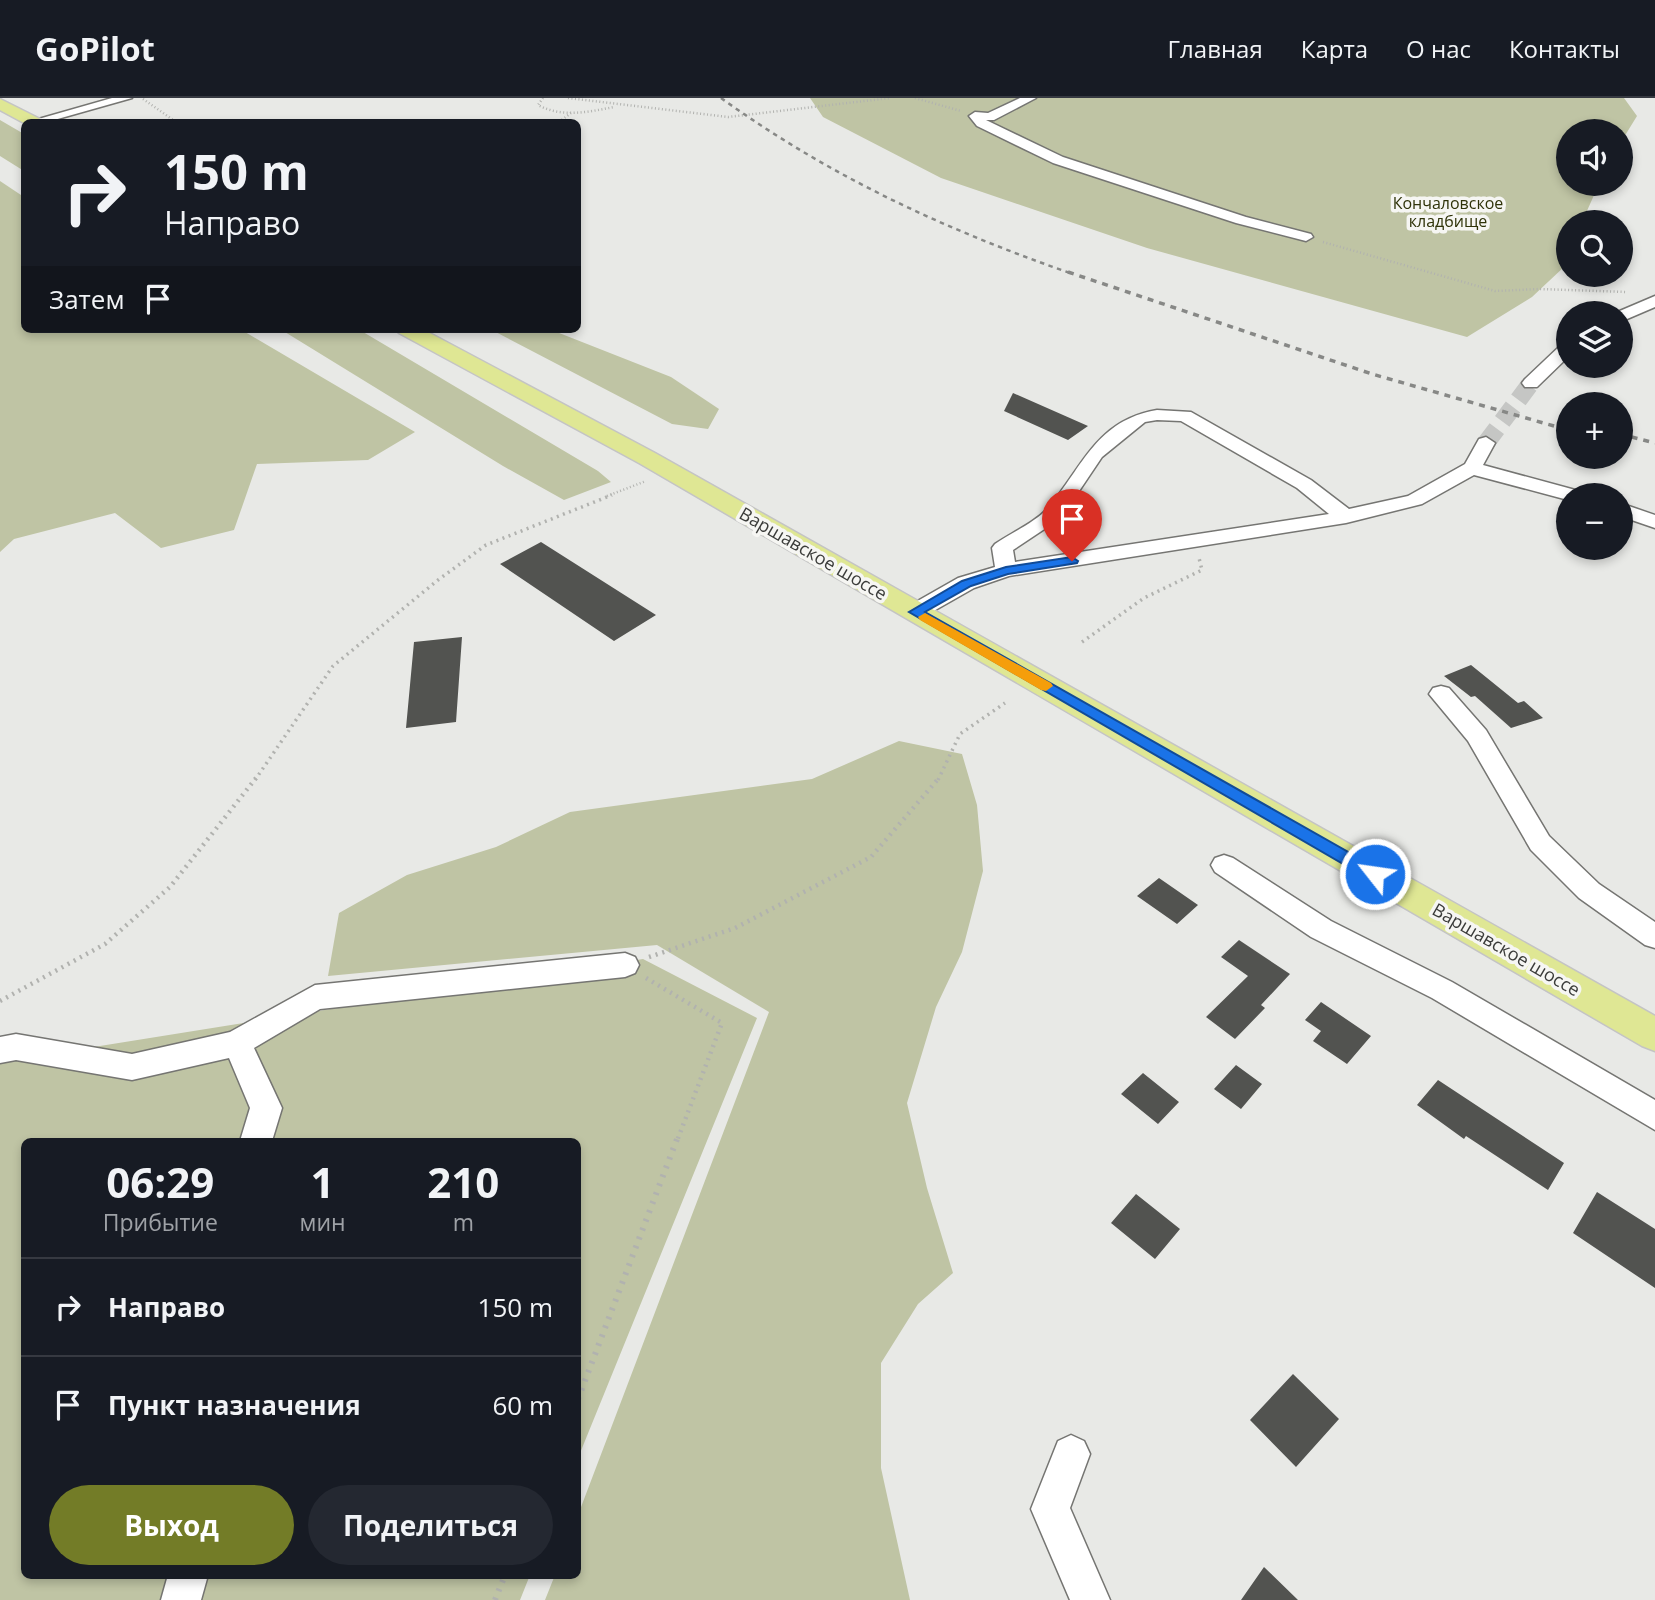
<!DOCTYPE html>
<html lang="ru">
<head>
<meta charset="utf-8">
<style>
	body { margin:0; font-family:"Open Sans",sans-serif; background:#242831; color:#f1f3f6; height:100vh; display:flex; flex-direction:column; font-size:26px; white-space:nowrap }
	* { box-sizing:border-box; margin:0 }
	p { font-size:23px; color:#9ea1a6 }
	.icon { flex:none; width:38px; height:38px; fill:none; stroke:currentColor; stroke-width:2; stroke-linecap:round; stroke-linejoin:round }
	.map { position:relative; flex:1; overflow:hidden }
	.panel { position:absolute; left:21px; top:1040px; width:560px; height:441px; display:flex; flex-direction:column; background:#171b24; border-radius:10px; box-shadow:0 4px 10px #0003 }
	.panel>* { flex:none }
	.top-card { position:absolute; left:21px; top:21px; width:560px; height:214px; border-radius:10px; box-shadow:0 4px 10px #0003; background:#171b24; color:#f1f3f6; overflow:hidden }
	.buttons { position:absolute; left:1556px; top:21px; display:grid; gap:14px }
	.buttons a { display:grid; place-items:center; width:77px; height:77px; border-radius:50%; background:#171b24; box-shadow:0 4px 10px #0003; font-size:35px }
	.pin { position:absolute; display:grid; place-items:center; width:60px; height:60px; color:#fff; margin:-72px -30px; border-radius:50% 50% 50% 0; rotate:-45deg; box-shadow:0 0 7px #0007 }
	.pin .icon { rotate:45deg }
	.me { position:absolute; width:77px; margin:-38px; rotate:300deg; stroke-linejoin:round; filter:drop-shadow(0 0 5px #0008) }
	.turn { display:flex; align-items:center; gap:24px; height:147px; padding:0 28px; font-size:32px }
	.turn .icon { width:91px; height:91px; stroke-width:2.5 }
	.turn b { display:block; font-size:49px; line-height:60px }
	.then { display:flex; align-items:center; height:66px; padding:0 28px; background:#0003; gap:14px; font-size:26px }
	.eta { display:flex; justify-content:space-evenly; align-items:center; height:119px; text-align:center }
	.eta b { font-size:42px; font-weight:700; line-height:49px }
	.button { display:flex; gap:14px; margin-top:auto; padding:14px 28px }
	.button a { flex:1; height:80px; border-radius:42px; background:#737c27; color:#fff; font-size:28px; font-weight:700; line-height:80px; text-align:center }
	.button a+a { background:#242831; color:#f1f3f6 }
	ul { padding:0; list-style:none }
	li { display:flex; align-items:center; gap:21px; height:98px; padding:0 28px; border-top:2px solid #363941 }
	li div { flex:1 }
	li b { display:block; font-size:26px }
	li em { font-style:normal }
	header { display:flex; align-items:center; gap:42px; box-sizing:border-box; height:98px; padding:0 35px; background:#171b24; border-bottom:2px solid #363941 }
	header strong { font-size:33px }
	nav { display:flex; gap:38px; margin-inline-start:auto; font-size:24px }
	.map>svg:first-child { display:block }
	.green { fill:#bfc4a4 }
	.building { fill:#525350 }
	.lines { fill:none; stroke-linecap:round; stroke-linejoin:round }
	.minor-tunnel { stroke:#c5c6c4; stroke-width:18; stroke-dasharray:18 9; stroke-linecap:butt }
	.minor-casing { stroke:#757572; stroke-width:3 }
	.major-casing { stroke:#c4c4c4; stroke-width:3 }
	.path-far3 { stroke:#b1b2af; stroke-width:2.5; stroke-dasharray:1 2.5; stroke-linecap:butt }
	.path-far2 { stroke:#b1b2af; stroke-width:3.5; stroke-dasharray:2 4.5; stroke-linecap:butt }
	.path-far1 { stroke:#b1b2af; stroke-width:4.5; stroke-dasharray:2 5; stroke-linecap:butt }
	.path { stroke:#b1b2af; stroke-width:6; stroke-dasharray:2.5 7; stroke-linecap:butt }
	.minor { fill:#fff; fill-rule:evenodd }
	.major { fill:#dfe794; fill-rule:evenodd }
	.rail-far1 { stroke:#878886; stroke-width:2.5; stroke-dasharray:4.5 4.5; stroke-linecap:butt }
	.rail { stroke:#878886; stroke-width:3.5; stroke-dasharray:6 6; stroke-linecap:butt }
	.route { fill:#1a73e8; stroke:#114b97; stroke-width:2 }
	.slow { fill:#f59e0b }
	.labels { text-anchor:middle; stroke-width:7; stroke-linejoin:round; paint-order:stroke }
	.far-park-label { font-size:16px; fill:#2f3309; stroke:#f6f6f3 }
	.street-label { font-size:18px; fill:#3b3c3a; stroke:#f6f6f3 }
</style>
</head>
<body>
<header>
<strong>GoPilot</strong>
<nav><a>Главная</a><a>Карта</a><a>О нас</a><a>Контакты</a></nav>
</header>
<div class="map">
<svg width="1655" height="1502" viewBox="0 0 1655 1502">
	<rect width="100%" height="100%" fill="#e8e9e6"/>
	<!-- green -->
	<path class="green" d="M810 0H1624L1637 18 1621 44 1620 33H1568V86H1599L1582 124H1568V162L1565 168 1532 199 1467 239 1147 150 941 80 823 19Z
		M0 22 24 36V73L0 58Z
		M0 83 24 99V231H240L415 334 368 362 257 366 234 432 161 450 115 415 14 441 0 454Z
		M280 231H358L598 373 611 384 564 402 503 368Z
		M490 231H549L671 279 719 311 708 331 672 326Z
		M899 643 962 656 977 707 983 773 962 854 936 909 907 1005 927 1090 953 1175 918 1206 881 1265V1370L910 1502H545L555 1477H578V1417L769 914 657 847 328 878 339 815 407 777 496 749 570 714 812 681Z
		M643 861 757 920 578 1360V1043H24V1477H530L520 1502H0V964Z"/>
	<!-- building -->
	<path class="building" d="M1013 295 1088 328 1068 342 1004 313Z
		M541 444 656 517 614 543 500 466Z
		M462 539 456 624 406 630 414 544Z
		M1471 567 1518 605 1524 603 1543 620 1511 630 1475 598 1471 599 1444 578Z
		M1159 780 1198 807 1177 826 1137 798Z
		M1239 842 1290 876 1261 907 1265 910 1235 941 1206 919 1248 878 1221 859Z
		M1321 904 1371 938 1347 966 1313 943 1321 933 1305 922Z
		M1236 967 1262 986 1241 1011 1214 991Z
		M1143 975 1179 1004 1158 1026 1121 996Z
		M1438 982 1564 1065 1548 1092 1466 1038 1464 1041 1417 1007Z
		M1597 1094 1655 1131V1190L1573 1135Z
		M1136 1096 1180 1131 1155 1161 1111 1125Z
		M1293 1276 1339 1321 1296 1369 1250 1322Z
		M1264 1469 1298 1502H1241Z"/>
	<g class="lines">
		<!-- minor-tunnel -->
		<path class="minor-tunnel" d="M1486 345 1531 285"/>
		<defs>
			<path id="minor" d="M112 0H132L47 24H28Z
				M1020 0H1036L994 22H986L1063 59 1246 119 1311 136 1313 139 1306 143 1236 125 1053 65 977 28 969 18 975 14 988 15Z
				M1655 198V209L1620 224V215H1615Z
				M1568 245V259L1537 289H1525L1522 285 1525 281 1562 246Z
				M1157 312 1191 314 1311 382 1349 411 1408 398 1465 366 1479 341 1486 339 1495 345 1483 367 1579 393 1582 397H1568V402L1474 377 1422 406 1346 425 1009 478 974 490 923 519H907L904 514 907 509 958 480 995 469 992 450 995 446C1011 435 1036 424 1049 409 1083 368 1097 322 1157 312ZM1157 322 1181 323 1297 390 1329 416 1015 464 1013 452 1061 420 1102 359 1145 324Z
				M1620 405 1655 417V430L1620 418Z
				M1441 588 1449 590 1486 632 1549 738 1599 786 1655 824V850L1645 847 1579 800 1531 752 1468 643 1429 596 1433 590Z
				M1224 757 1233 760 1331 823 1452 884 1655 1002V1032L1432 900 1311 839 1215 774 1211 767 1215 760Z
				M625 855 635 859 639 867 635 875 625 879 320 911 254 950 282 1010 272 1043H240L250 1010 229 960 132 982 16 962 0 965V939L16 936 132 956 230 934 315 887Z
				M1071 1337 1084 1343 1090 1356 1070 1410 1110 1502H1070L1031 1411 1058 1343Z
				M168 1477H208L201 1502H161Z"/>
			<path id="major" d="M0 1 40 21 42 24 24 25 0 12Z
				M396 231H422L655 355 1655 918V953L1642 948 639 365 399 235Z"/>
		</defs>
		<!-- minor casing -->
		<use href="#minor" class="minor-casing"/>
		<!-- major casing -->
		<use href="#major" class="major-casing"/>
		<!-- path-far3 -->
		<path class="path-far3" d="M543 0 538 7C562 20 588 14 614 9
			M568 0 728 19 890 0
			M915 0 961 13
			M143 1 176 24
			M559 24 571 15
			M1323 144 1495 193 1540 191 1626 194
			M607 398 646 383"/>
		<!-- path-far2 -->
		<path class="path-far2" d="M1082 544 1144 500 1202 472 1199 460
			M255 682 333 568 438 482 486 447 612 397
			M938 682 960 636 1005 605"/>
		<!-- path-far1 -->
		<path class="path-far1" d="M649 859 735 830 871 759 939 680
			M646 880 722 925 677 1043
			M0 903 105 846 170 789 256 680"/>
		<!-- path -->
		<path class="path" d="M578 1301 677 1041
			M495 1502 505 1477"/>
		<!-- minor -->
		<use href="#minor" class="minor"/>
		<!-- major -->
		<use href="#major" class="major"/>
		<!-- rail-far1 -->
		<path class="rail-far1" d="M721 0C831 79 946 132 1073 176"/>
		<!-- rail -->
		<path class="rail" d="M1068 174 1372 276 1568 332
			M1620 336 1655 345"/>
	</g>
	<!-- route -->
	<path class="route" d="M1072 459 1078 463 1077 465 1008 476 971 488 925 514 1380 772 1383 776 1380 781H1369L909 514 962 483 1006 469Z"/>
	<!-- slow -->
	<path class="slow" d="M925 515 1051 585 1053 588 1046 593 1041 592 920 522 918 519Z"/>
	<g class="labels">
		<!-- far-park labels -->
		<g class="far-park-label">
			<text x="1448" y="111">Кончаловское<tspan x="1448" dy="18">кладбище</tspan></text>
		</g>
		<!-- street labels -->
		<g class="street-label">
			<text transform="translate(813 456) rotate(30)" y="6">Варшавское шоссе</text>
			<text transform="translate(1506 852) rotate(30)" y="6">Варшавское шоссе</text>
		</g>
	</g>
</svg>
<div class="buttons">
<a><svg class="icon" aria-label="sound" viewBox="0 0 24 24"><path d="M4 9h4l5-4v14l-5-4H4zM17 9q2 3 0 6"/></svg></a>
<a><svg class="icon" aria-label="search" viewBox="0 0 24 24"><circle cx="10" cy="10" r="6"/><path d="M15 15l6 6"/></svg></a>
<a><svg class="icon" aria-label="layers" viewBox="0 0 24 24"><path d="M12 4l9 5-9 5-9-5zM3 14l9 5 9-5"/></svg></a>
<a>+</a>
<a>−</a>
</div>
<div class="pin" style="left:1072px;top:463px;background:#d93025"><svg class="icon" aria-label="arrive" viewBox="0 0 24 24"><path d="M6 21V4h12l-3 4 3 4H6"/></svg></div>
<svg class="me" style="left:1375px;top:776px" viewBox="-20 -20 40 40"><circle r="17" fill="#1a73e8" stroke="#fff" stroke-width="3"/><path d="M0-11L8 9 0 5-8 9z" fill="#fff"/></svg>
<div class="top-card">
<div class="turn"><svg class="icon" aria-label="right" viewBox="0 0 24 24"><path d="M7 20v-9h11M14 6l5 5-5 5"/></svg><div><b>150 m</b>Направо</div></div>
<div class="then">Затем<svg class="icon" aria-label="arrive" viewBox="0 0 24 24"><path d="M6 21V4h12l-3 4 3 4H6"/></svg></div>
</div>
<section class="panel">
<div class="eta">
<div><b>06:29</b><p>Прибытие</p></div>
<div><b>1</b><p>мин</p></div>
<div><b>210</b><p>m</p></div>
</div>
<ul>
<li><svg class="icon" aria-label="right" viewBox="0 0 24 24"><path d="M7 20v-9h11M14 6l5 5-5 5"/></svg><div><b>Направо</b></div><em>150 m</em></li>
<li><svg class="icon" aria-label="arrive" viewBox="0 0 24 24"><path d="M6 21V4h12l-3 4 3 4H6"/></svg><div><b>Пункт назначения</b></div><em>60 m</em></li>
</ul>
<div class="button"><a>Выход</a><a>Поделиться</a></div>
</section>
</div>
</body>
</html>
